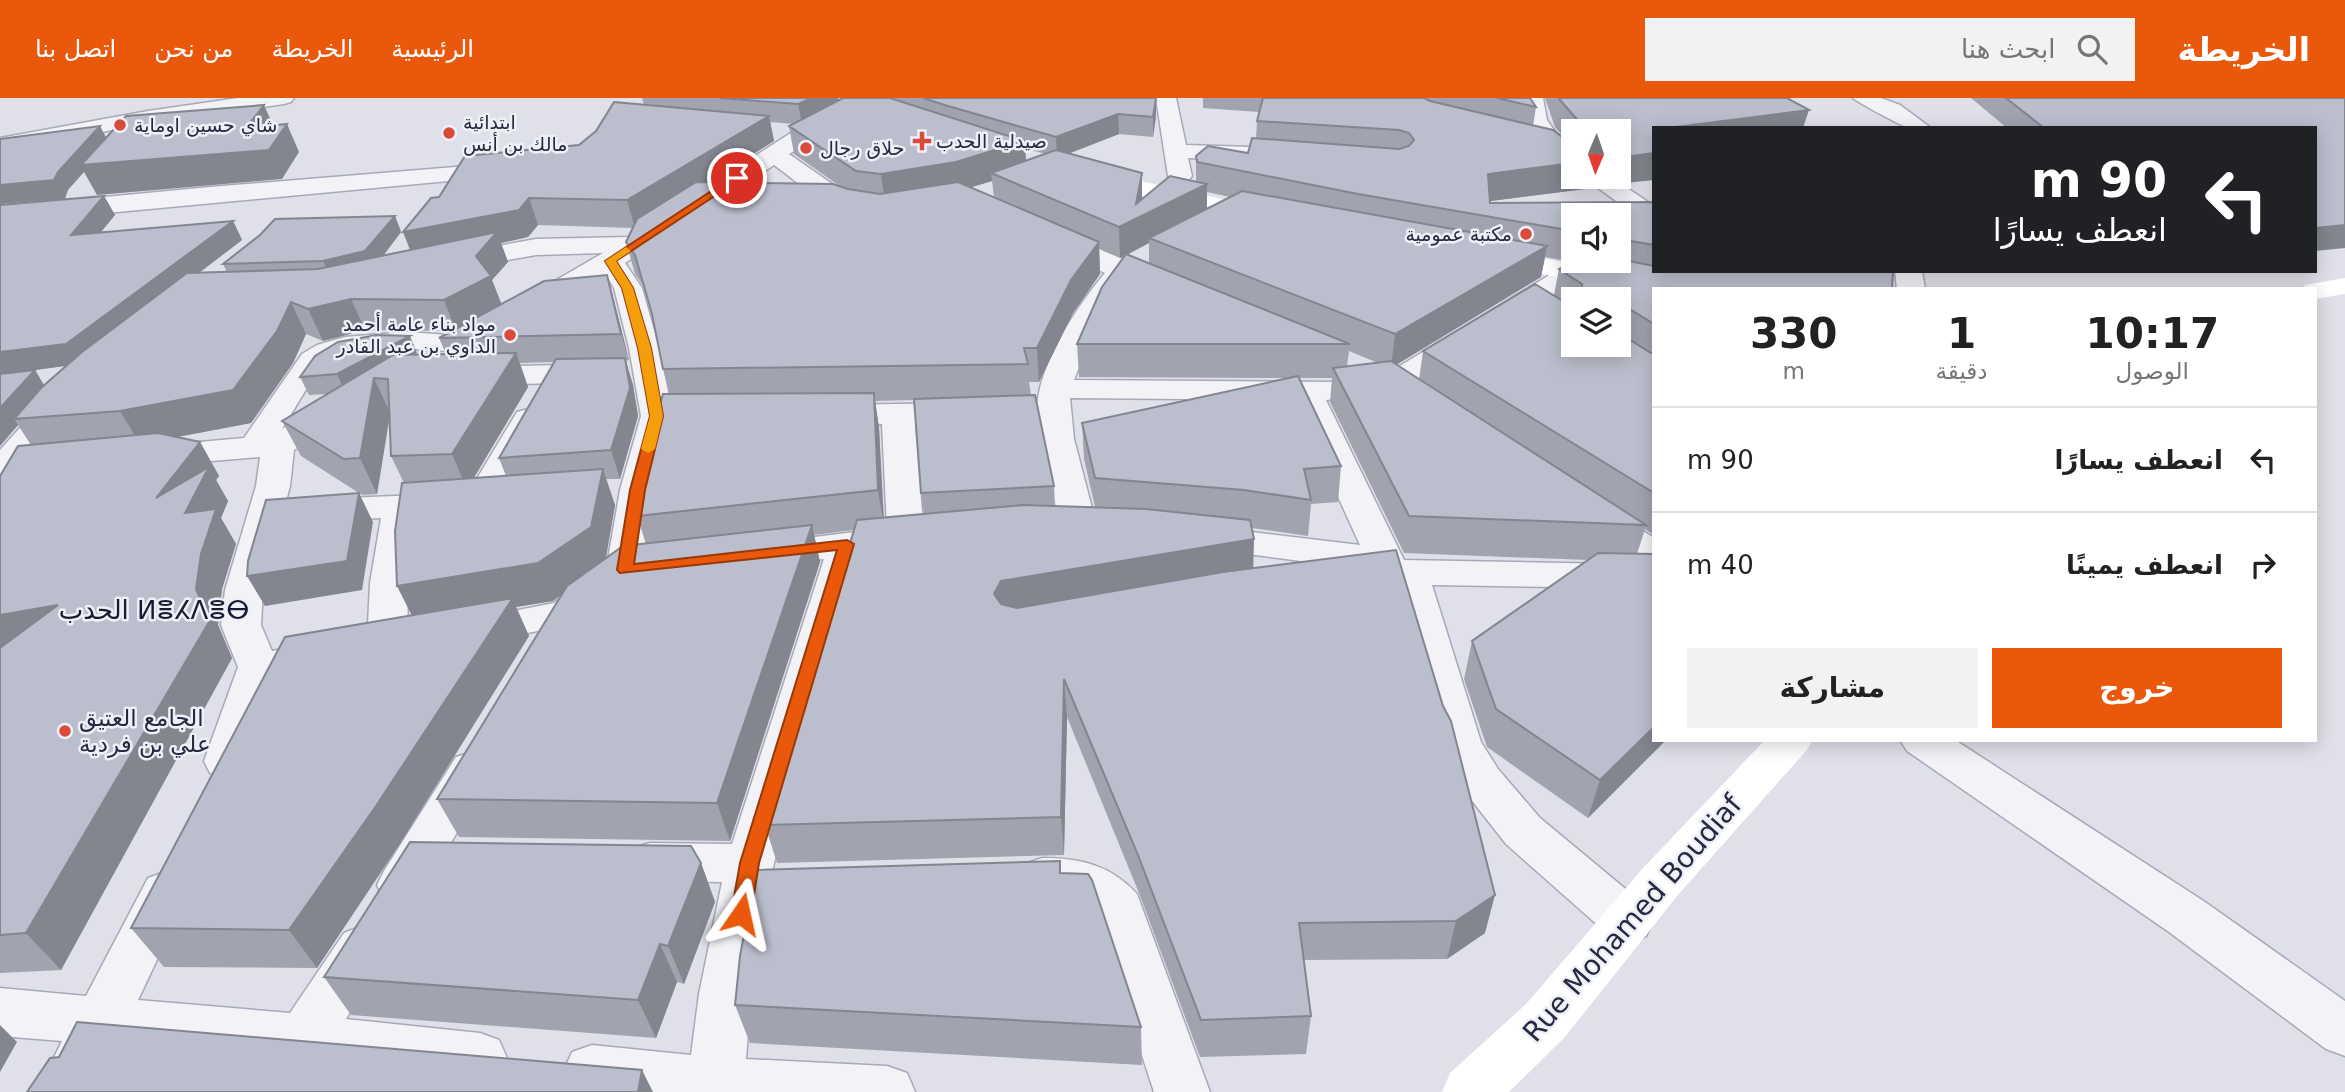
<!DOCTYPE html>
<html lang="ar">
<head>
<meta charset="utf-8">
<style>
	body { margin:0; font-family:"DejaVu Sans","Noto Sans Arabic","Noto Sans Tifinagh",sans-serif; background:#f2f2f2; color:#222; direction:rtl; height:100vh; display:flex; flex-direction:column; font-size:26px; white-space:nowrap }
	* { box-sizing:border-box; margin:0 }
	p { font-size:23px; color:#767676 }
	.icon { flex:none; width:38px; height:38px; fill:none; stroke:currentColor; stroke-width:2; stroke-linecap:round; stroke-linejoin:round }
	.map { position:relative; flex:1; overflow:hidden; direction:ltr }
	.details { position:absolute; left:1652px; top:189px; width:665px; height:455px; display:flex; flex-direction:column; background:#fff; border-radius:0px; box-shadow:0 4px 18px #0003; direction:rtl }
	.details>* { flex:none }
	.hud { position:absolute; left:1652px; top:28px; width:665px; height:147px; border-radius:0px; box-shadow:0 4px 18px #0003; direction:rtl; background:#202124; color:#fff; overflow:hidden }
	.needle { width:46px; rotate:182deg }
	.controls { position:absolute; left:1561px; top:21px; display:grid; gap:14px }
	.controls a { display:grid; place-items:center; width:70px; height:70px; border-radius:0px; background:#fff; box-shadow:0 4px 18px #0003; font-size:35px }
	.pin { position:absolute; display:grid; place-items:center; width:60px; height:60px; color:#fff; margin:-30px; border:4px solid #fff; border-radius:50%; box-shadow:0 2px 7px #0007 }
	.me { position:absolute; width:77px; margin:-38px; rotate:11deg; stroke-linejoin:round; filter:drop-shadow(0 0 5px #0008) }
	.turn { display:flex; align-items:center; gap:24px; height:147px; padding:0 35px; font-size:32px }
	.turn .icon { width:91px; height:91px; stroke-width:2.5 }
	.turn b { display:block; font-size:49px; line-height:60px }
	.eta { display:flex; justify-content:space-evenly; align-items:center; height:119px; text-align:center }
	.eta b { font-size:42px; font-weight:700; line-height:49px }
	.button { display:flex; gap:14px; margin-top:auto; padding:14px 35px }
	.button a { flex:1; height:80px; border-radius:0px; background:#ea580c; color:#fff; font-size:28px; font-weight:700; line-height:80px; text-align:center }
	.button a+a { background:#f2f2f2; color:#222 }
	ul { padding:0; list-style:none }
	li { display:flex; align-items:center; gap:21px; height:105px; padding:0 35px; border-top:2px solid #e0e0e0 }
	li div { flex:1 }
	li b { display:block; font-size:26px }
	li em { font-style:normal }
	header { display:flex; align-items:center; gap:42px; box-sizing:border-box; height:98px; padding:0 35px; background:#ea580c; color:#fff }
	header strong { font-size:33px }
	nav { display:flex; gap:38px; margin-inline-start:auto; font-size:24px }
	.search { width:490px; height:63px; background:#f2f2f2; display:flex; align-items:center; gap:18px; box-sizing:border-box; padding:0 24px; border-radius:0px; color:#767676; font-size:26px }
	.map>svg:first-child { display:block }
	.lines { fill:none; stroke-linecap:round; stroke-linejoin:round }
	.street-casing { stroke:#a8a9b7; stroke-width:3 }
	.street { fill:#f2f2f7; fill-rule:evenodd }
	.secondary { fill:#fff; fill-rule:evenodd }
	.wall { fill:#a1a3af; fill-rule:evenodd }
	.shaded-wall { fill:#83858f }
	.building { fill:#bbbecc; stroke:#83858f; stroke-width:2 }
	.route { fill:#ea580c; stroke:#983908; stroke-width:2 }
	.slow { fill:#f59e0b }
	.poi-dot { fill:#d84a3a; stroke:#eef0f7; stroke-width:2.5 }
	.labels { text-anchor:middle; stroke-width:5; stroke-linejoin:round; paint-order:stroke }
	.far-poi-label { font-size:19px; fill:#262941; stroke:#eef0f7; text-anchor:start }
	.poi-label { font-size:23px; fill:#262941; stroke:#eef0f7; text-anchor:start }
	.quarter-label { font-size:26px; fill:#191b32; stroke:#eef0f7 }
	.near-street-label { font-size:28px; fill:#262941; stroke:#eef0f7 }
</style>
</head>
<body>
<header>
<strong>الخريطة</strong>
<div class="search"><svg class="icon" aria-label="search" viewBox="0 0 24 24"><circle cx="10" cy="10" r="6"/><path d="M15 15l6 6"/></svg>ابحث هنا</div>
<nav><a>الرئيسية</a><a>الخريطة</a><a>من نحن</a><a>اتصل بنا</a></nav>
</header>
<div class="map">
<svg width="2345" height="994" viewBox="0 0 2345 994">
	<rect width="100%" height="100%" fill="#dfe0e9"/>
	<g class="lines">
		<defs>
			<path id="street" d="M238 0H294L291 4 284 6 148 25 0 54V40L148 13Z
				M1156 0H1176L1186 47 1251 49 1259 51 1262 56 1259 61 1251 63 1188 60 1192 78 1188 83H1172L1168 78Z
				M1523 0H1543L1547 22 1568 52 1565 57H1549L1525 22Z
				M1853 0H1881L1900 7 1931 30C1923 30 1915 31 1908 30 1904 29 1855 3 1853 0Z
				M837 13 845 15 848 20 845 25 789 56 861 106 871 109 874 114 871 119C842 126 797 83 774 67L625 165 642 190 659 250 673 318 654 392 644 472 638 480 579 525 471 546 457 542 451 533 457 524 554 505 607 467 620 392 641 318 629 250 614 190 606 177 547 211 537 213 527 211 523 205 527 199 603 155 536 157 452 172 443 170 439 164 443 158 536 141 629 139 797 31Z
				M504 65 512 67 516 72 512 77 0 125V109L210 89Z
				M1583 79H1611L1654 108V126L1645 124Z
				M1051 133C1071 138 1167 177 1176 190L1172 196 1162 198 1152 196 1126 184 1092 237 1074 282 1336 284 1385 277 1566 167 1576 165 1586 167 1590 173 1586 179 1404 292 1326 302 1404 462 1618 466 1631 470 1637 478 1631 486 1618 490 1432 487 1481 644 1498 671 1540 720 1646 808 1653 823 1646 838 1628 844 1610 838 1506 746 1466 695 1438 645 1393 486 1357 490 1344 486 1338 478 1347 469 1202 450 1189 447 1184 439 1189 431 1202 428 1360 447 1294 302 1070 300 1074 341 1097 429 1092 437 1079 440 1066 437 1061 429C1053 392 1037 351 1037 313 1037 269 1077 208 1105 175L1042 147 1038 141 1042 135Z
				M1895 173H1922L1925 191H1897Z
				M407 234 476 239 481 245 476 251 466 254C430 253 351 242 324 268 309 283 294 313 282 331 303 320 325 302 348 308L353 315 348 322 294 352 290 388 263 492 261 527 272 553 322 544 336 548 342 558 336 568 276 580 260 635 242 675 226 679 210 675 204 663 238 569 221 527 225 492 256 388 260 359 154 368 142 365 137 358 142 351 154 348 244 340 302 256 317 247 345 239Z
				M600 266 611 268 615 275 611 282 600 284 472 287 461 285 457 278 461 271 472 269Z
				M63 292 74 294 79 301 12 380 0 383V352L52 294Z
				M966 305 977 308 982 315 977 322 966 325H915L924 439 919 447 863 456 774 765 751 896 746 961 887 968 907 975 915 994H583L572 990 564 972 572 954 592 947 691 957 699 896 722 784 650 783 633 778 626 764 633 750 650 745 732 746 824 461 767 467 754 464 748 456 754 448 767 445 887 430 882 326 827 327 816 324 811 317 816 310 827 307Z
				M528 311 539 314 544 321 493 411 481 415 467 409 462 414 417 419 408 485 407 547 401 557 387 561 373 557 367 547 370 485 381 420 315 423 302 420 297 412 302 404 315 401 450 396 464 402 517 314Z
				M1597 409 1610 412 1654 440V468L1641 465 1584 428 1579 420 1584 412Z
				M1900 642H1955L2205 804 2345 903V958L2326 951 2169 834 1907 653Z
				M472 654 488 659 494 671 418 801 401 807 384 801 377 787 384 773 456 659Z
				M1042 760C1080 760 1111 767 1137 796L1210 994H1154L1097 820 1076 801 1042 800 1025 794 1018 780 1025 766Z
				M165 774 182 780 189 794 138 902 290 915 344 835 362 828 380 835 387 850 346 921 480 935 499 942 507 960 499 978 480 985 116 948 94 994H37L62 943 0 938V890L86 898 148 780Z"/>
		</defs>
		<!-- street casing -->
		<use href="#street" class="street-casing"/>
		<!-- street -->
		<use href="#street" class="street"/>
		<!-- secondary -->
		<path class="secondary" d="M1090 72 1264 110 1273 113 1277 118 1273 123 1264 126 1082 84 1078 79 1082 74Z
			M1492 151 1669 183 1679 185 1683 191H1654V197L1483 165 1479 159 1483 153Z
			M2345 180V196L2315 201V191H2303L2305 187Z
			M1765 642H1813L1806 653 1678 797 1564 940 1509 994H1442L1450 975 1526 906 1644 769Z"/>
	</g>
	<!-- wall -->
	<path class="wall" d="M642 0H838L839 2 843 0H1156V18L1153 39 1119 36 1068 56 1142 75V101L1196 83V58L1248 55 1256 40 1257 23 1259 14 1203 10V0H1530L1536 9 1533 28 1566 42 1555 29 1545 0H1787L1654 30 1625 85 1615 79H1619V33H1573V79L1593 90 1490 103V105L1654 104V437L1645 431 1637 456 1654 642H1666L1588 720 1487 649 1464 581 1472 543 1588 462 1404 455 1330 304 1332 280H1299L1341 368 1338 404 1311 406 1308 438 1252 430 1253 470 1485 835 1447 861 1303 862 1311 918 1306 956 1200 959 1139 795 1067 619 1064 757 777 765 765 727 854 432 814 437 820 464 730 743 459 739 437 701 563 495 553 503 516 509 529 538 399 747 317 870 164 869 131 830 412 517 404 385 391 358 390 317 377 396 362 397 301 358 282 323 328 296 309 297 300 279 417 255 414 257 446 256 439 240 453 233 365 232 323 243 306 236 293 265 251 325 177 339 200 344 219 378 216 382 228 403 221 420 236 446 222 491 218 527 232 560 61 872 0 875V378L31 347 18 327 0 348V107L104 98 115 117 100 135 233 123 242 142 199 175 227 174 223 166 395 118 401 134 383 158 410 152 439 99 579 47 644 7ZM770 24 793 26 789 28 794 56 841 89 708 84 774 43ZM1025 50 1045 56 1026 63ZM992 83 994 99 971 89ZM1207 94 1230 99 1207 111ZM1573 117H1619V163H1573ZM538 127 633 130 626 144 635 176 644 189 652 216 663 271 670 296 637 418 646 446 605 461 615 407 606 381H620L638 318 633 287 625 263 629 262 614 203 607 177 502 207 492 182 508 164 501 145 528 139ZM1149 145V166L1127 157ZM1099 151 1120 160 1125 157 1077 246 1079 279 1289 280 1082 325 1084 361 1095 409 1055 408 1054 388 1031 297 1029 284H1039L1073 215 1100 176ZM1545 159 1572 164 1559 171 1554 197 1423 253 1419 282 1396 267 1541 179ZM1573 201H1619L1573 247ZM1349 253 1378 265 1347 268ZM554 264 499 360 506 378 474 380 528 289 520 265ZM65 268 44 287 35 272ZM914 302 921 395 924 416 884 420 879 330 875 303Z
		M1971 0H2345L2315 30H2007Z
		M1060 763 1061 775 1141 929 1142 967 750 945 735 907Z
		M701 765 715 804 684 886 677 884 656 940 351 917 324 879Z"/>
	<!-- shaded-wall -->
	<path class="shaded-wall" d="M812 0H838L840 9 802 26 798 6Z
		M1156 0V18L1153 39V19Z
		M264 7 276 34 287 26 299 54 282 81 97 97 84 74 68 92 65 101 0 106V87L58 74 100 28 109 45 246 30Z
		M1809 12 1803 30H1668Z
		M1118 16 1119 36 1057 60 1056 39Z
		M769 18 774 43 635 130 627 102Z
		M1024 43 1027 71 991 75 992 83 959 93 885 105 881 76Z
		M1654 55V82L1625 85 1632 58Z
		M1573 65V79H1595L1593 90 1483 104 1488 76Z
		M1142 75V105L1207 86V116L1149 140V145L1120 160 1119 129 1136 106Z
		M104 98 115 117 82 157 71 137Z
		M529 100 538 127 528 139 501 145 508 164 492 182 502 208 456 233 444 202 414 162 403 134Z
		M395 118 401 134 373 171 331 180 323 163Z
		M233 123 242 142 79 266 35 272 48 294 14 321 18 327 0 348V254Z
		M2345 127V150L2315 153V130Z
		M1099 144 1100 176 1073 215 1039 284 1037 250 1071 182Z
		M1547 148 1541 179 1391 270 1395 236Z
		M607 177 614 203 629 262 621 236Z
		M351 201 365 232 323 243 308 211Z
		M291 204 306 236 293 265 251 325 140 346 120 313Z
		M1628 210 1620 242H1619V211Z
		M410 238 417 255 345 294 337 276Z
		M516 255 528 289 467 391 452 356Z
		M625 260 633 287 638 318 620 381 611 352Z
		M374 280 390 315 377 396 360 360Z
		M874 295 879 330 884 429 878 392Z
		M200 344 219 378 216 382 228 403 221 420 236 446 222 491 218 527 232 560 61 872 26 835 196 491 156 400Z
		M603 371 615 407 605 466 553 503 516 509 529 538 399 747 317 870 289 832 416 526 397 488Z
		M359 395 373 424 362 492 265 508 247 478Z
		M812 427 820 464 730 743 717 705Z
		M1254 441 1253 477 1006 520 994 496 1001 483Z
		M58 507 0 557V517Z
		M1064 581 1067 619 1064 757 1061 719Z
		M1654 629V642H1666L1588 720 1600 682Z
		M701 765 715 804 684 886 668 848Z
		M1495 797 1485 835 1447 861 1456 823Z
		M660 846 677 884 656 940 638 902Z
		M0 927 17 944 0 974Z
		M642 972 653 994H638Z"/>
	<!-- building -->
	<path class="building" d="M720 0H812L798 6Z
		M843 0H890L1024 43 956 64 881 76 856 73 789 28Z
		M923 0H1156L1153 19 1118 16 1056 39 948 8Z
		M1263 0H1424L1430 3 1553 32 1569 44H1573V65L1488 76 1490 105 1654 104V147L1619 141V117H1573V133L1358 96 1197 64 1196 58 1208 48 1248 55 1252 40 1399 51 1409 48 1414 42 1409 35 1399 32 1257 23Z
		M1497 0H1530L1536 9Z
		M1559 0H1787L1809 12 1668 30H1654V55L1632 58 1619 50V33H1581V26L1560 2Z
		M2006 0H2345V127L2315 130V30H2044Z
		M614 4 769 18 627 102 529 100 519 112 403 134 431 100 439 99 465 58 579 47 596 33Z
		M264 7 246 30 287 26 269 52 81 67 126 18Z
		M100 28 58 74 54 82 0 87V41Z
		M1056 52 1142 75 1136 106 1170 78 1207 86 1119 129 991 75Z
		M696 84 833 86 848 91 880 96 958 84 1099 144 1071 182 1037 250H1024L1028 266 663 271 652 216 635 157 626 144 637 121Z
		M1242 93 1547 148 1395 236 1149 140Z
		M104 98 71 137 233 123 66 246 0 254V107Z
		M395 118 365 153 323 163 223 166 260 137 275 121Z
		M497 134 476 158 491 178 444 202 351 201 308 211 291 204 277 233 233 292 120 313 14 321 41 290 82 254 187 175 318 171Z
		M1126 156 1350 246H1077L1102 189Z
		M1619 161 1654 168V173H1893L1892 191H1654V226L1628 210 1619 211V201H1582V186L1559 171 1574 163H1619Z
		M607 177 621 236 439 240 544 183Z
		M1535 186 1568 206 1573 207V247H1619V235L1651 255H1654V395L1423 253Z
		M377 237 410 238 337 276 300 279 315 258 338 244Z
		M516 255 452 356 391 358 388 281 374 280 360 360 344 361 282 323 393 257Z
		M625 260 630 290 611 352 499 360 556 261Z
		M1391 263 1646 427 1409 418 1333 270Z
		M35 272 0 310V276Z
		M1298 278 1341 368 1304 371 1311 402 1244 392 1095 380 1082 325Z
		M874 295 878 392 637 418 645 357 663 296Z
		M1035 297 1054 388 921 395 914 301Z
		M158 335 200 344 156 400 209 369 185 415 216 411 201 456 196 491 209 524 26 835 0 837V550L58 507 0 517V378L18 348Z
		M603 371 591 429 538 465 397 488 395 433 402 385Z
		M359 395 347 463 247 478 248 463 266 402Z
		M1023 407 1146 411 1250 422 1254 441 1001 483 994 496 1001 506 1017 510 1223 474 1396 452 1443 608 1451 623 1495 797 1456 823 1299 825 1311 918 1201 922 1138 757 1064 581 1061 719 765 727 857 422Z
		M812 427 717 705 437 701 567 488 623 448Z
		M1598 455 1654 456V629L1600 682 1496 611 1472 543Z
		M513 500 376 708 289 832 131 830 285 539Z
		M410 744 691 748 701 765 668 848 660 846 638 902 324 879Z
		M1060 763V775L1088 776 1092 782 1141 929 735 907 740 858 756 772Z
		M77 924 642 972 638 994H27L50 960 59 959Z"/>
	<!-- route -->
	<path class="route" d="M734 78 742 80 616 163 633 190 651 250 663 318 645 392 634 466 847 442 854 446 759 765 751 816 748 822 741 824 734 822 731 816 740 765 837 452 620 475 617 472 630 392 650 318 638 250 622 190 605 163Z"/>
	<!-- slow -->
	<path class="slow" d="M626 149 631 153 616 163 633 190 651 250 663 318 655 351 648 355 641 351 650 318 638 250 622 190 605 163Z"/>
	<!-- markers -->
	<g class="poi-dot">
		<circle cx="120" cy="27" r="7"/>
		<circle cx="449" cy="35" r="7"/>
		<path d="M918.5 32.5h7v7h7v7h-7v7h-7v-7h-7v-7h7z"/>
		<circle cx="806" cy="50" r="7"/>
		<circle cx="1526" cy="136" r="7"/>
		<circle cx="510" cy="237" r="7"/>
		<circle cx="65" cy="633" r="7"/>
	</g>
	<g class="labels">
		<!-- far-poi labels -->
		<g class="far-poi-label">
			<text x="463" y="31">ابتدائية<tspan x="463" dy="22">مالك بن أنس</tspan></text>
			<text x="134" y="34">شاي حسين اوماية</text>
			<text x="936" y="50">صيدلية الحدب</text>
			<text x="820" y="57">حلاق رجال</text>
			<text x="1512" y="143" text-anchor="end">مكتبة عمومية</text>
			<text x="496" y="233" text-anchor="end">مواد بناء عامة أحمد<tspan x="496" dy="22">الداوي بن عبد القادر</tspan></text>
		</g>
		<!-- poi labels -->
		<g class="poi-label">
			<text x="79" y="628">الجامع العتيق<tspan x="79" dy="26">علي بن فردية</tspan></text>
		</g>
		<!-- quarter labels -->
		<g class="quarter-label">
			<text x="154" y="521">الحدب ⵍⴻⵃⴷⴻⴱ</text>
		</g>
		<!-- near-street labels -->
		<g class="near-street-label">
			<text transform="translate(1632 820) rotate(-49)" y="10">Rue Mohamed Boudiaf</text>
		</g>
	</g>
</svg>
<div class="controls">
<a><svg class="needle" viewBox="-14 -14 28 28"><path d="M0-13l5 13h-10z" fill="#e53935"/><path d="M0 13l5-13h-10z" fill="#767676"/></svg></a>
<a><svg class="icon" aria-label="sound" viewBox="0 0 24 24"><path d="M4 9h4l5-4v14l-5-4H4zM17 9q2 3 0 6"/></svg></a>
<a><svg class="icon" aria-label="layers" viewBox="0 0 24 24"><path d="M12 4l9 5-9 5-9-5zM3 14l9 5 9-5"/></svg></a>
</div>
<div class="pin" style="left:737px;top:80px;background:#d93025"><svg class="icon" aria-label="arrive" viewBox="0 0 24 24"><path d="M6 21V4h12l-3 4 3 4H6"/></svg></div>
<svg class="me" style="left:741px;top:816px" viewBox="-20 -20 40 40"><path d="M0-17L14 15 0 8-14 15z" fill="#ea580c" stroke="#fff" stroke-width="4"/></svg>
<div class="hud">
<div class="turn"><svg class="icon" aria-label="left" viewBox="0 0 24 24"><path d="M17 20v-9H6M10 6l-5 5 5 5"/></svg><div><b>90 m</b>انعطف يسارًا</div></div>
</div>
<section class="details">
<div class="eta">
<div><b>10:17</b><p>الوصول</p></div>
<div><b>1</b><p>دقيقة</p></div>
<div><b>330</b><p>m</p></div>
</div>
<ul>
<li><svg class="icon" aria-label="left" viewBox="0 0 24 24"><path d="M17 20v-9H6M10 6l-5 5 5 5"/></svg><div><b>انعطف يسارًا</b></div><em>90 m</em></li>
<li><svg class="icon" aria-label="right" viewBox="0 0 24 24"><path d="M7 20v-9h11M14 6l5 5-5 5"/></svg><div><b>انعطف يمينًا</b></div><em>40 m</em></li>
</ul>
<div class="button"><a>خروج</a><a>مشاركة</a></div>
</section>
</div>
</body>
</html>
